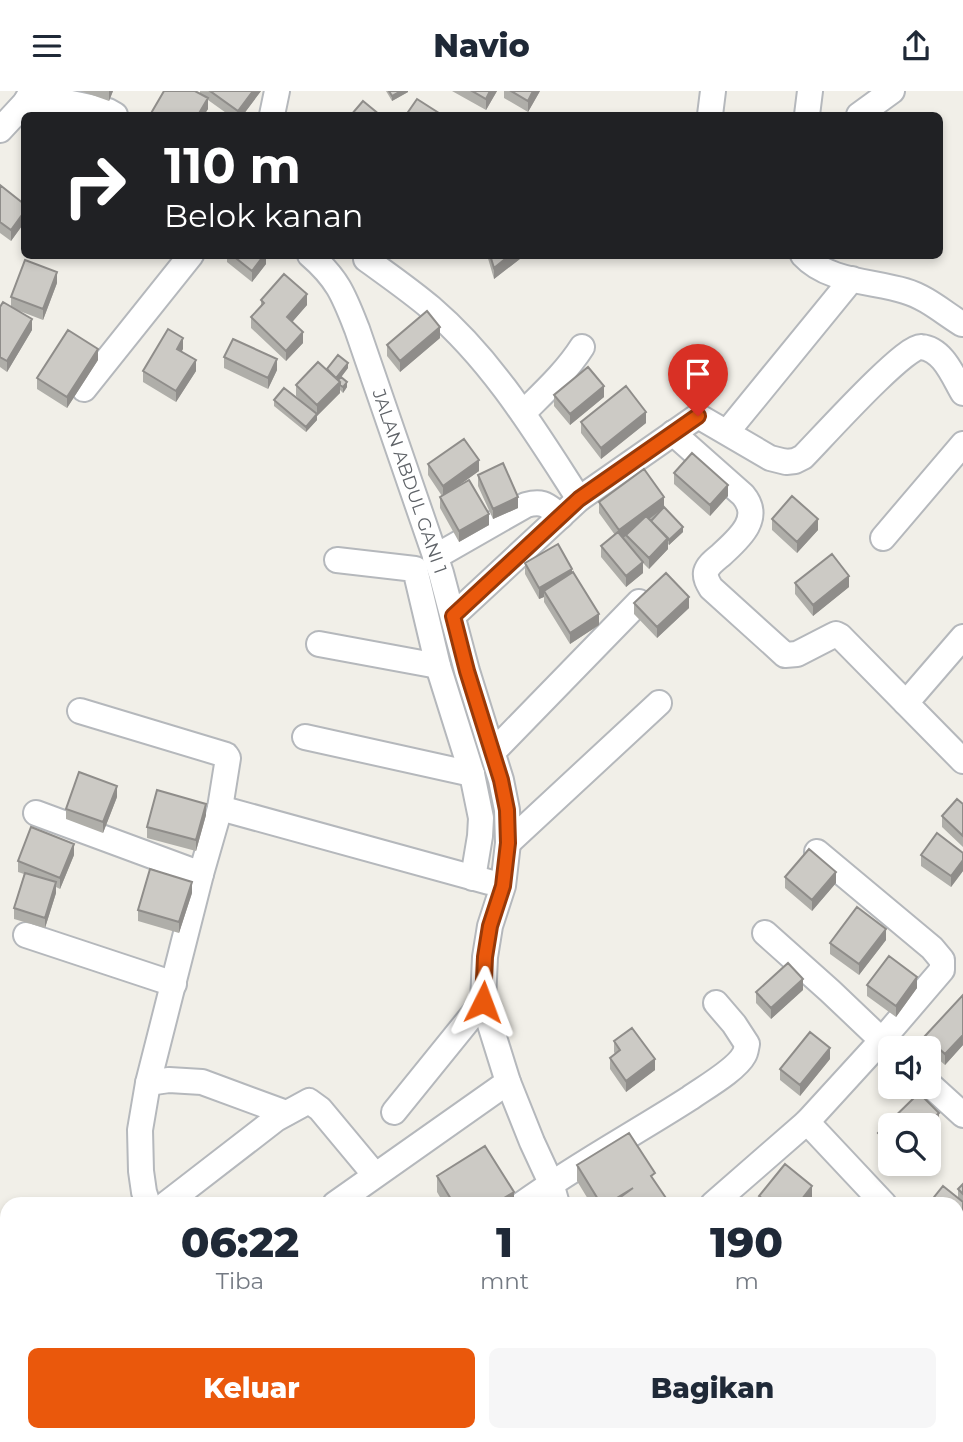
<!DOCTYPE html>
<html lang="id">
<head>
<meta charset="utf-8">
<style>
	body { margin:0; font-family:Montserrat,sans-serif; background:#f6f6f7; color:#1f2937; height:100vh; display:flex; flex-direction:column; font-size:26px; white-space:nowrap }
	* { box-sizing:border-box; margin:0 }
	p { font-size:23px; color:#747a83 }
	.icon { flex:none; width:38px; height:38px; fill:none; stroke:currentColor; stroke-width:2; stroke-linecap:round; stroke-linejoin:round }
	.map { position:relative; flex:1; overflow:hidden }
	.panel { position:absolute; left:0px; top:1106px; width:964px; height:245px; display:flex; flex-direction:column; background:#fff; border-radius:21px 21px 0 0; box-shadow:0 4px 10px #0003 }
	.panel>* { flex:none }
	.banner { position:absolute; left:21px; top:21px; width:922px; height:147px; border-radius:10px; box-shadow:0 4px 10px #0003; background:#202124; color:#fff; overflow:hidden }
	.fabs { position:absolute; left:878px; top:945px; display:grid; gap:14px }
	.fabs a { display:grid; place-items:center; width:63px; height:63px; border-radius:10px; background:#fff; box-shadow:0 4px 10px #0003; font-size:35px }
	.pin { position:absolute; display:grid; place-items:center; width:60px; height:60px; color:#fff; margin:-72px -30px; border-radius:50% 50% 50% 0; rotate:-45deg; box-shadow:0 0 7px #0007 }
	.pin .icon { rotate:45deg }
	.me { position:absolute; width:77px; margin:-38px; rotate:3deg; stroke-linejoin:round; filter:drop-shadow(0 0 5px #0008) }
	.turn { display:flex; align-items:center; gap:24px; height:147px; padding:0 28px; font-size:32px }
	.turn .icon { width:91px; height:91px; stroke-width:2.5 }
	.turn b { display:block; font-size:49px; line-height:60px }
	.eta { display:flex; justify-content:space-evenly; align-items:center; height:119px; text-align:center }
	.eta b { font-size:42px; font-weight:800; line-height:49px }
	.button { display:flex; gap:14px; margin-top:auto; padding:14px 28px }
	.button a { flex:1; height:80px; border-radius:10px; background:#ea580c; color:#fff; font-size:28px; font-weight:800; line-height:80px; text-align:center }
	.button a+a { background:#f6f6f7; color:#1f2937 }
	header { display:flex; justify-content:space-between; align-items:center; height:91px; padding:0 28px; background:#fff; font-size:32px; font-weight:800 }
	.map>svg:first-child { display:block }
	.lines { fill:none; stroke-linecap:round; stroke-linejoin:round }
	.minor-casing { stroke:#b5b8bc; stroke-width:28 }
	.minor { stroke:#fff; stroke-width:24 }
	.wall { fill:#afaea9 }
	.shaded-wall { fill:#8f8d8a }
	.building { fill:#cccac5; stroke:#8f8d8a; stroke-width:2 }
	.route-casing { stroke:#983908; stroke-width:18 }
	.route { stroke:#ea580c; stroke-width:12 }
	.labels { text-anchor:middle; stroke-width:5; stroke-linejoin:round; paint-order:stroke }
	.street-label { font-size:18px; fill:#5f6368; stroke:#fff }
</style>
</head>
<body>
<header><svg class="icon" aria-label="menu" viewBox="0 0 24 24"><path d="M4 6h16M4 12h16M4 18h16"/></svg>Navio<svg class="icon" aria-label="share" viewBox="0 0 24 24"><path d="M12 15V3M7 8l5-5 5 5M5 13v7h14v-7"/></svg></header>
<div class="map">
<svg width="963" height="1351" viewBox="0 0 963 1351">
	<rect width="100%" height="100%" fill="#f1efe8"/>
	<g class="lines">
		<defs>
			<g id="minor">
				<path d="M25 12C51 4 82 15 108 20L115 24"/>
				<path d="M272 24 277 0"/>
				<path d="M710 24 713 0"/>
				<path d="M807 24 810 0"/>
				<path d="M859 24 892 0"/>
				<path d="M0 39 25 12 32 0"/>
				<path id="s1" d="M310 164C338 188 344 205 357 238L441 482 467 580 501 689 507 719 508 752 503 795 490 835 485 866 483 911 508 991 532 1051 551 1092 557 1113"/>
				<path d="M803 164C828 191 872 190 905 200 926 206 944 222 962 233L963 232"/>
				<path d="M366 168C388 184 411 200 431 217 493 270 535 340 579 408"/>
				<path d="M84 298 191 164"/>
				<path d="M523 322C544 301 566 281 582 256"/>
				<path d="M727 341 852 188"/>
				<path d="M673 342 743 404C763 428 738 448 721 464 715 469 708 474 706 481 705 487 708 492 711 497L785 564 797 563 832 545 836 543 840 545 963 670"/>
				<path d="M883 447 963 353"/>
				<path d="M435 466 526 414C544 409 547 415 561 425"/>
				<path d="M337 469 415 478 438 575 472 683 481 727 480 745 473 787"/>
				<path d="M453 525 579 408 698 325 770 367 786 371 795 370 803 366C819 350 905 254 921 256 943 258 953 285 963 302"/>
				<path d="M319 553 438 575"/>
				<path d="M906 612 963 546"/>
				<path d="M80 620 226 664 228 667 220 717 201 783 148 992 140 1039 141 1080 144 1101 148 1113"/>
				<path d="M305 646 472 683"/>
				<path d="M493 661 639 511"/>
				<path d="M220 717 489 791"/>
				<path d="M36 722 201 783"/>
				<path d="M508 752 659 612"/>
				<path d="M765 842 830 900 891 958"/>
				<path d="M26 844 174 893"/>
				<path d="M148 992 169 989 202 991 286 1022"/>
				<path d="M929 993 963 1024"/>
				<path d="M394 1021 483 911"/>
				<path d="M807 1031 884 1113"/>
				<path d="M166 1113 276 1028 309 1010 320 1018 375 1084"/>
				<path d="M335 1113 508 991"/>
				<path d="M522 1113C576 1074 634 1043 690 1007 704 997 736 979 744 964 746 961 746 957 747 953L734 933 716 912"/>
				<path d="M713 1113 807 1031 882 949 942 879V869L932 857 817 761"/>
				<path d="M7 1232C0 1243 3 1253 7 1266"/>
				<path d="M0 1317H7"/>
				<path d="M129 1344 134 1351"/>
				<path d="M387 1344 393 1351"/>
				<path d="M635 1344 637 1351"/>
				<path d="M528 1351 538 1344"/>
			</g>
		</defs>
		<!-- minor casing -->
		<use href="#minor" class="minor-casing"/>
		<!-- minor -->
		<use href="#minor" class="minor"/>
	</g>
	<!-- wall -->
	<path class="wall" d="M81 0H113L109 10Z
		M200 0H261L243 24H229L208 9V18L204 24H150L200 3Z
		M386 0H408V1L392 10Z
		M452 0H497L486 19Z
		M504 0H540L528 21 504 7Z
		M0 94 24 113V132L11 150 0 142Z
		M227 164H266V173L252 191 227 171Z
		M487 164H525L494 188Z
		M57 192 43 229 17 219 32 239 7 281 0 276V216L11 215V206Z
		M261 209 307 214 292 231 303 252 286 270 251 237V226L261 215Z
		M440 247 400 281 387 265V254Z
		M183 258 181 261 196 280 176 311 143 291V280Z
		M224 266 277 279 268 298 224 277Z
		M98 269 67 317 37 298V287Z
		M348 277 341 286 347 296 343 302 340 299V302L317 325V329L306 341 274 315V309L308 317 296 305V294Z
		M554 304 604 306 570 334 554 315Z
		M581 331 646 332 601 368 581 342Z
		M428 373 479 380 453 398 489 434 459 451 440 417V406L442 405 428 384Z
		M674 382 728 405 710 425 674 393Z
		M478 384 518 417 493 428 478 395Z
		M599 411 664 416 683 441 669 454 668 453V458L649 478 643 472V482L626 496 601 466V455L615 444 599 422Z
		M772 428 818 439 797 462 772 439Z
		M525 472 572 482 599 534 570 553 544 511V506L539 508 525 483Z
		M795 492 849 496 813 525 795 503Z
		M634 512 689 517 657 547 634 523Z
		M117 706 103 742 66 728V718Z
		M963 713V756L942 736V725Z
		M206 724 196 760 147 747V736Z
		M74 764 60 798 56 796V802L45 837 14 828V817L24 783 18 781V770Z
		M921 764 963 769V780L951 796 921 775Z
		M785 786 836 792 812 820 785 797Z
		M192 802 179 842 138 830V819Z
		M886 849 859 884 830 863V852Z
		M867 894 917 897 896 926 867 905Z
		M803 899 771 928 756 912V901Z
		M963 904V954L945 974 929 960V957L925 956V945Z
		M614 950 655 979 626 1001 610 978V967L615 963 614 961Z
		M830 968 800 1005 780 989V978Z
		M919 1002 939 1022V1033L929 1042V1034H891V1066L878 1053V1042Z
		M577 1074 655 1091 670 1113H591L577 1090Z
		M437 1085 514 1113H444L437 1101Z
		M963 1093V1147L957 1142V1113H931V1110L958 1107V1098Z
		M759 1105 812 1106 807 1113H759Z
		M963 1264V1318L957 1311V1269Z
		M664 1344H722L726 1351H664L668 1349Z
		M754 1344H770L759 1351Z
		M812 1344H952L944 1351H818Z"/>
	<!-- shaded-wall -->
	<path class="shaded-wall" d="M109 0H113L109 10Z
		M253 0H261L243 24H238V20Z
		M401 0H408V1L392 10V5Z
		M490 0H497L486 19V8Z
		M533 0H540L528 21V10Z
		M208 7V18L204 24H198Z
		M24 121V132L11 150V139Z
		M264 164H266V173L252 191V180Z
		M510 164H525L494 188V177Z
		M57 181V192L43 229V218Z
		M307 203V214L287 237V226Z
		M32 228V239L7 281V270Z
		M440 236V247L400 281V270Z
		M303 241V252L286 270V260Z
		M183 247V258L177 269V258Z
		M98 258V269L67 317V306Z
		M277 268V279L268 298V287Z
		M196 269V280L176 311V300Z
		M348 272V277L336 293V287Z
		M340 291V302L317 325V314Z
		M347 291V296L343 302V296Z
		M604 295V306L570 334V323Z
		M646 321V332L601 368V357Z
		M317 323V329L306 341V336Z
		M479 369V380L443 406V395Z
		M728 394V405L710 425V414Z
		M518 406V417L493 428V418Z
		M664 406V417L619 450V439Z
		M489 423V434L459 451V440Z
		M818 428V439L797 462V451Z
		M683 436V441L669 454V449Z
		M668 447V458L649 478V467Z
		M643 471V482L626 496V485Z
		M572 478V489L544 500V506L539 508V497Z
		M849 485V496L813 525V514Z
		M689 506V517L657 547V536Z
		M599 523V534L570 553V542Z
		M117 695V706L103 742V731Z
		M206 713V724L196 760V749Z
		M74 753V764L60 798V787Z
		M963 769V780L951 796V785Z
		M836 781V792L812 820V809Z
		M56 791V802L45 837V827Z
		M192 791V802L179 842V831Z
		M886 838V849L859 884V873Z
		M917 886V897L896 926V915Z
		M803 888V899L771 928V917Z
		M963 944V954L945 974V963Z
		M830 957V968L800 1005V994Z
		M655 968V979L626 1001V990Z
		M939 1022V1033L929 1042V1034H926Z
		M812 1095V1106L807 1113H798Z
		M514 1101V1113H494Z
		M963 1286V1297L957 1300V1292Z
		M759 1344H770L759 1351Z
		M841 1344H853L845 1351H834Z
		M940 1344H952L944 1351H932Z"/>
	<!-- building -->
	<path class="building" d="M164 0H195L208 7 198 24H150Z
		M210 0H253L238 20Z
		M389 0H401L392 5Z
		M472 0H490L486 8Z
		M511 0H533L528 10Z
		M417 8 442 24H406Z
		M363 10 380 24H351Z
		M0 94 24 113V121L11 139 0 131Z
		M232 164H264L252 180Z
		M490 164H510L494 177Z
		M25 169 57 181 43 218 11 206Z
		M284 183 307 203 287 226 303 241 286 260 251 226 264 212 261 209Z
		M3 211 32 228 7 270 0 266V216Z
		M427 220 440 236 400 270 387 254Z
		M168 238 183 247 177 258 196 269 176 300 143 280Z
		M68 239 98 258 67 306 37 287Z
		M233 248 277 268 268 287 224 266Z
		M338 264 348 272 336 287 327 278Z
		M318 271 340 291 317 314 296 294Z
		M588 276 604 295 570 323 554 304Z
		M341 286 347 291 343 296 340 294V291L338 289Z
		M626 295 646 321 601 357 581 331Z
		M284 297 317 323 306 336 274 309Z
		M464 348 479 369 443 395 428 373Z
		M692 362 728 394 710 414 674 382Z
		M503 372 518 406 493 418 478 384Z
		M644 378 664 406 619 439 599 411Z
		M469 389 489 423 459 440 440 406Z
		M792 405 818 428 797 451 772 428Z
		M664 416 683 436 669 449 651 430Z
		M646 425 668 447 649 467 626 444Z
		M618 441 643 471 626 485 601 455Z
		M558 453 572 478 539 497 525 472Z
		M832 463 849 485 813 514 795 492Z
		M573 481 599 523 570 542 544 500Z
		M666 482 689 506 657 536 634 512Z
		M79 681 117 695 103 731 66 718Z
		M157 699 206 713 196 749 147 736Z
		M957 708 963 713V745L942 725Z
		M31 736 74 753 60 787 18 770Z
		M937 742 963 762V769L951 785 921 764Z
		M809 758 836 781 812 809 785 786Z
		M150 778 192 791 179 831 138 819Z
		M25 782 56 791 45 827 14 817Z
		M857 816 886 838 859 873 830 852Z
		M889 865 917 886 896 915 867 894Z
		M788 872 803 888 771 917 756 901Z
		M963 904V944L945 963 925 945Z
		M632 937 655 968 626 990 610 967 620 959 614 950Z
		M810 941 830 957 800 994 780 978Z
		M919 1002 939 1022 926 1034H891V1055L878 1042Z
		M629 1042 655 1082 651 1085 670 1113H611L633 1097 607 1113H601L577 1074Z
		M485 1055 514 1101 494 1113H454L437 1085Z
		M785 1073 812 1095 798 1113H770L759 1105Z
		M963 1093V1103L958 1098Z
		M943 1095 963 1111V1136L957 1131V1113H934L931 1110Z
		M963 1264V1286L957 1292V1269Z
		M963 1294V1307L957 1300V1299Z
		M95 1344H111L115 1351H87L86 1350Z
		M187 1344H213L216 1348 213 1351H179Z
		M679 1344H686L690 1351H664Z
		M690 1344H722L726 1351H693Z
		M822 1344H841L834 1351H828Z
		M845 1344H873L879 1351H837Z
		M881 1344H917L923 1351H887Z
		M924 1344H940L932 1351H931Z"/>
	<g class="lines">
		<defs>
			<path id="route" d="M483 911 485 866 490 835 503 795 508 752 507 719 501 689 467 580 453 525 579 408 698 325"/>
		</defs>
		<!-- route casing -->
		<use href="#route" class="route-casing"/>
		<!-- route -->
		<use href="#route" class="route"/>
	</g>
	<g class="labels">
		<!-- street labels -->
		<g class="street-label">
			<text dy="6" stroke="none"><textPath href="#s1" startOffset="250">JALAN ABDUL GANI 1</textPath></text>
		</g>
	</g>
</svg>
<div class="fabs">
<a><svg class="icon" aria-label="sound" viewBox="0 0 24 24"><path d="M4 9h4l5-4v14l-5-4H4zM17 9q2 3 0 6"/></svg></a>
<a><svg class="icon" aria-label="search" viewBox="0 0 24 24"><circle cx="10" cy="10" r="6"/><path d="M15 15l6 6"/></svg></a>
</div>
<div class="pin" style="left:698px;top:325px;background:#d93025"><svg class="icon" aria-label="arrive" viewBox="0 0 24 24"><path d="M6 21V4h12l-3 4 3 4H6"/></svg></div>
<svg class="me" style="left:483px;top:911px" viewBox="-20 -20 40 40"><path d="M0-17L14 15 0 8-14 15z" fill="#ea580c" stroke="#fff" stroke-width="4"/></svg>
<div class="banner">
<div class="turn"><svg class="icon" aria-label="right" viewBox="0 0 24 24"><path d="M7 20v-9h11M14 6l5 5-5 5"/></svg><div><b>110 m</b>Belok kanan</div></div>
</div>
<section class="panel">
<div class="eta">
<div><b>06:22</b><p>Tiba</p></div>
<div><b>1</b><p>mnt</p></div>
<div><b>190</b><p>m</p></div>
</div>
<div class="button"><a>Keluar</a><a>Bagikan</a></div>
</section>
</div>
</body>
</html>
